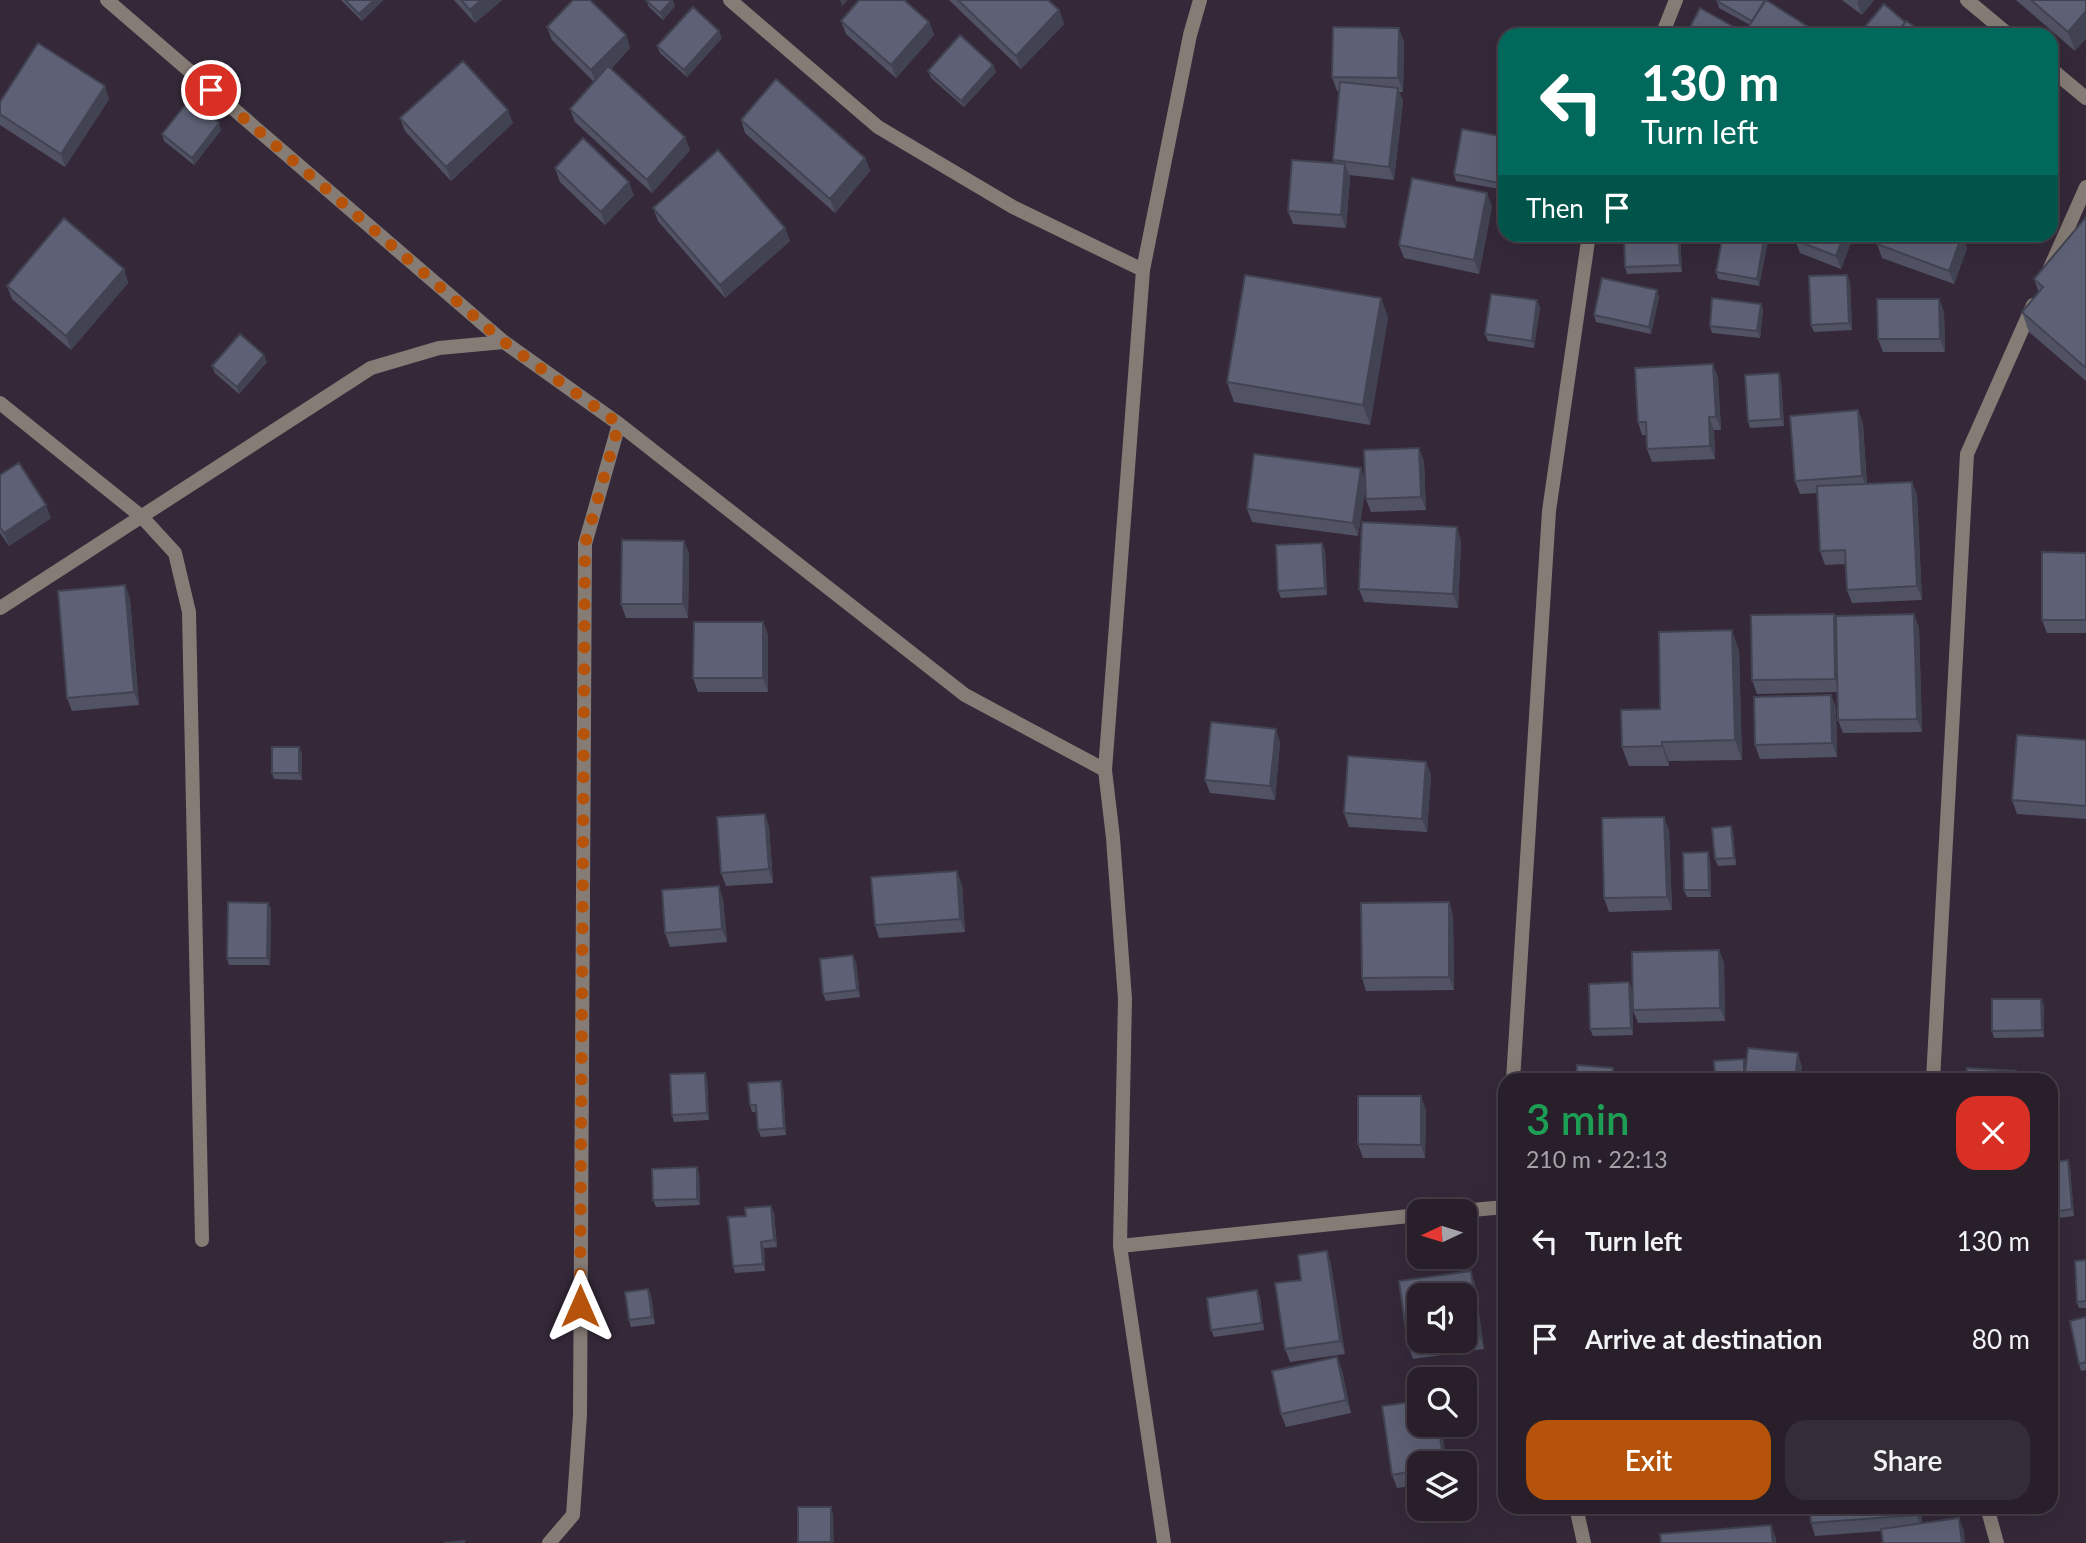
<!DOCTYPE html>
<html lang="en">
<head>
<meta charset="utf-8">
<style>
	body { margin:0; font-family:Lato,sans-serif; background:#342c37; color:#f1f3f6; height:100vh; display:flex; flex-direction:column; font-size:26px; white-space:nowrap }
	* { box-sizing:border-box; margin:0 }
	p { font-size:23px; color:#a5a2a9 }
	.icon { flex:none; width:38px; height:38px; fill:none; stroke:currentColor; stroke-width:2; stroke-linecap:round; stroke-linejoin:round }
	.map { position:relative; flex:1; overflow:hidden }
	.sheet { position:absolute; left:1498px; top:1073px; width:560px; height:441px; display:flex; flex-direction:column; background:#281f2b; border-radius:21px; box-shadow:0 7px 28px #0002,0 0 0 2px #443d47 }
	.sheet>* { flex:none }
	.hud { position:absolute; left:1498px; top:28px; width:560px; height:214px; border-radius:21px; box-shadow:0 7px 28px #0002,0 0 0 2px #443d47; background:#00695c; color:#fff; overflow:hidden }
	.needle { width:46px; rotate:266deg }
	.fabs { position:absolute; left:1407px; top:1199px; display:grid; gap:14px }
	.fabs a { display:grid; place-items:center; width:70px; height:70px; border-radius:14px; background:#281f2b; box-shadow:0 7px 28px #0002,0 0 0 2px #443d47; font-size:35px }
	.pin { position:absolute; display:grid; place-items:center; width:60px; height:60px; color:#fff; margin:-30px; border:4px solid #fff; border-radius:50%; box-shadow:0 2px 7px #0007 }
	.me { position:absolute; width:77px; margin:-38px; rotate:0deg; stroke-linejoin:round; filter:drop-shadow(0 0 5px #0008) }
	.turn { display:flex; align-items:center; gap:24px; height:147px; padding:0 28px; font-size:32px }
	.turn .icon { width:91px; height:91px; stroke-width:2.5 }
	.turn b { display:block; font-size:49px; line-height:60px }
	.then { display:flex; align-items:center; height:66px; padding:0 28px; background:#0003; gap:14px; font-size:26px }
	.round { display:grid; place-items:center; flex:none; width:74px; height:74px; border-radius:21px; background:#342c37 }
	.headline { display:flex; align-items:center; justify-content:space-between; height:119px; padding:0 28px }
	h1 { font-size:42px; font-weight:600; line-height:52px; color:#1e9e55 }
	.button { display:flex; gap:14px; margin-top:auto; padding:14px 28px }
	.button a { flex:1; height:80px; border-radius:21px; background:#b45309; color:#fff; font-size:28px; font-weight:600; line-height:80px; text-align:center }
	.button a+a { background:#342c37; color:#f1f3f6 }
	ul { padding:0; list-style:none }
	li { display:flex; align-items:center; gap:21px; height:98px; padding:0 28px }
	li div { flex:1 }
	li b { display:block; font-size:26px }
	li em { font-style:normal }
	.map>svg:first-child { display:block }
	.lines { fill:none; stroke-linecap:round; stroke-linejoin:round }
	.minor { stroke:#867c76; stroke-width:14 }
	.wall { fill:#515365; fill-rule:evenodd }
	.shaded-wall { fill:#424352 }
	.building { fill:#5e6075; stroke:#424352; stroke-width:2 }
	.route { stroke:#b45309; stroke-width:12; stroke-dasharray:0 21.6 }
</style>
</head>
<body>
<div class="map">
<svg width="2086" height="1543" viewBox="0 0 2086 1543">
	<rect width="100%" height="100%" fill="#352939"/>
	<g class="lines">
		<!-- minor -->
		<path class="minor" d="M107 0 504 342 619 424 965 695 1105 770
			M730 0 878 127 1013 207 1143 270
			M1967 0 2009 35
			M1662 35 1676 0
			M2051 69 2086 98
			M2050 268 2086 187
			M0 403 142 517 175 553 189 612 202 1240
			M0 608 371 368 439 348 504 342
			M1513 1080 1549 511 1589 234
			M1933 1080 1967 454 2033 305
			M1461 1211 1505 1207
			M1120 1246 1419 1215
			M1576 1507 1584 1543
			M1987 1507 1997 1543
			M549 1543 573 1515 580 1415 585 544 619 424
			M1164 1543 1120 1246 1125 999 1113 838 1105 770 1143 270 1190 35 1200 0"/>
	</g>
	<!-- wall -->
	<path class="wall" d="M341 0H383L362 21Z
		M454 0H502L475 23Z
		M646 0 675 6 663 20 649 7Z
		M949 0H1048L1059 10 1064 24 1021 69Z
		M1768 0V1L1744 35 1750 25 1719 8 1717 1Z
		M1842 0H1874L1862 15Z
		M2016 0H2086L2075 51Z
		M841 21 929 22 934 35 896 78 846 34Z
		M547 27 626 35 630 48 611 69 690 150 652 193 575 122 570 109 594 82 552 40Z
		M722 38 687 77 660 53 657 46Z
		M1404 42 1403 92H1399L1403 101 1394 180 1349 175 1350 177 1346 228 1293 224 1288 211 1334 163 1333 160 1339 91H1337L1332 77Z
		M993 65 996 72 964 107 931 78 928 71Z
		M109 99 65 167 0 125V114Z
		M400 118 513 123 451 181 405 131Z
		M741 120 865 158 870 171 835 213 745 133Z
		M221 130 194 165 164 141 162 134Z
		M1505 137V190L1456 181 1454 174Z
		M555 168 634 195 605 225 560 182Z
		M1492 206 1479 274 1404 258 1399 245Z
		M653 208 785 228 790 241 725 298 658 221Z
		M2086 217V381L2029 332 2022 312 2039 293 2034 279Z
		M1680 234 1682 272 1627 274 1625 267Z
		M1854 234 1841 269 1800 253 1795 240Z
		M1769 236 1759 286 1718 279 1716 272Z
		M1877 244 1967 248 1954 284 1882 258Z
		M124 269 128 283 71 350 12 299 7 286Z
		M1850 281 1852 330 1814 332 1811 325Z
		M1659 297 1651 334 1596 322 1594 315Z
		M1939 299 1944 312 1945 352H1883L1878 339Z
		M1761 304 1763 310 1760 338 1712 333 1710 326Z
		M1540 307 1534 348 1488 341 1485 334Z
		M1388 317 1370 425 1234 402 1227 382Z
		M267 362 239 394 215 373 212 366Z
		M1779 373 1781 380 1784 426 1750 428 1748 421Z
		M1718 377 1721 430H1714L1715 459 1652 462 1647 449 1646 435H1642L1638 422Z
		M1858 410 1863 424 1867 484 1912 482 1917 495 1922 600 1852 603 1847 590 1846 564 1825 565 1820 551 1818 493 1800 494 1795 481Z
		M1419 448 1424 462 1426 510 1371 512 1366 499V484L1358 536 1252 522 1247 509 1365 480Z
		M0 475 51 518 9 546 0 533Z
		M684 541 689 554 688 618H626L621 604Z
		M1461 541 1458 608 1364 602 1359 589Z
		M1322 543 1325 550 1327 595 1281 598 1278 591Z
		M2086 553V633H2047L2042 620Z
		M125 585 130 599 139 705 72 711 67 698Z
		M1836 620 1919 627 1922 732 1843 733 1838 720V692L1757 694 1752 680Z
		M763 622 768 635V692H698L693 678Z
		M1739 650 1742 760 1669 761V766H1629L1622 747 1660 709Z
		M1831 695 1836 708 1837 757 1760 759 1755 745Z
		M2086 740V819L2017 814 2012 800Z
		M1280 742 1275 800 1210 793 1205 780Z
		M302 754V780L274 779 272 773Z
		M1426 762 1431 775 1427 832 1349 827 1344 813Z
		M765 814 769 827 773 883 726 886 721 873Z
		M1731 826 1733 833 1736 865 1718 866 1715 859Z
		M1669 830 1672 910 1609 912 1604 898Z
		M1710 859 1711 897H1687L1684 890Z
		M962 885 965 932 879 938 875 925Z
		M723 899 727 942 670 947 665 933Z
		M1449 902 1453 916 1454 990 1366 991 1362 978Z
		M268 903 271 909 270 965H229L227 958Z
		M1719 950 1724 963 1725 1021 1638 1023 1633 1010Z
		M856 962 860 997 826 1001 823 994Z
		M1629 982 1632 989 1633 1035 1593 1036 1590 1029Z
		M2044 1005V1037L1994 1038 1992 1031Z
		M705 1073 707 1080 709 1120 674 1122 672 1115Z
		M783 1088 786 1135 761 1137 758 1130 757 1112H752L750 1105Z
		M1426 1110 1425 1158H1363L1358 1144Z
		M2068 1160 2070 1167 2074 1216 2051 1219V1162Z
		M697 1167 699 1174 700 1205 656 1207 653 1200Z
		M774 1213 777 1247 764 1248 765 1271 735 1273 733 1266 746 1216Z
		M1327 1251 1331 1265 1345 1354 1290 1362 1285 1349 1301 1280Z
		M2086 1260V1308H2079L2077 1302Z
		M1471 1271 1475 1285 1484 1349 1413 1359 1408 1345ZM1465 1295V1340H1419Z
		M648 1289 651 1296 655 1324 631 1327 629 1320Z
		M1260 1297 1264 1330 1214 1337 1211 1330Z
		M2086 1317V1370L2081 1371 2079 1364Z
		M1337 1357 1342 1371 1351 1413 1286 1427 1281 1414Z
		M1419 1463V1485L1397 1488 1392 1475Z
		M1921 1507 1922 1523 1964 1531 1883 1543 1881 1531 1815 1536 1811 1523Z"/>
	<!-- shaded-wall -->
	<path class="shaded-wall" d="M374 0H383L362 21 359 14Z
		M481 0H502L475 23 470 10Z
		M672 0H673L675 6 663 20 660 13Z
		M840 0H848L842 6Z
		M1859 0H1874L1862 15 1857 2Z
		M1059 10 1064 24 1021 69 1016 56Z
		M2086 11V39L2075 51 2068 32Z
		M929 22 934 35 896 78 891 65Z
		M1399 28 1404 42 1403 92 1398 78Z
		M719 31 722 38 687 77 684 70Z
		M626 35 630 48 596 84 591 70Z
		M993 65 996 72 964 107 961 101Z
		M105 86 109 99 65 167 61 154Z
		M1398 88 1403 101 1394 180 1389 167Z
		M508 110 513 123 451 181 446 167Z
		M219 123 221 130 194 165 192 158Z
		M685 137 690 150 652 193 647 180Z
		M865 158 870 171 835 213 830 199Z
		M1345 164 1350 177 1346 228 1341 215Z
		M629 182 634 195 605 225 601 212Z
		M1487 193 1492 206 1479 274 1474 260Z
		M785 228 790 241 725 298 720 285Z
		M1678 234H1680L1682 272 1680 265Z
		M1765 234H1768L1769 236 1759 286 1757 279Z
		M1844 234H1854L1841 269 1836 256Z
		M1962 235 1967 248 1954 284 1949 271Z
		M124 269 128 283 71 350 66 336Z
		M1847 275 1850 281 1852 330 1849 323Z
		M1657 290 1659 297 1651 334 1649 327Z
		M1381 298 1388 317 1370 425 1363 405Z
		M1939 299 1944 312 1945 352 1940 339Z
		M1537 300 1540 307 1534 348 1532 341Z
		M1761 304 1763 310 1760 338 1757 331Z
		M264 355 267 362 239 394 237 387Z
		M1713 364 1718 377 1721 430 1716 417Z
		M1779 373 1781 380 1784 426 1781 419Z
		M1858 410 1863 424 1867 489 1862 476Z
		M1709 417 1714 430 1715 459 1710 446Z
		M1419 448 1424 462 1426 510 1421 497Z
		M1361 468 1366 481 1358 536 1353 523Z
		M1912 482 1917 495 1922 600 1917 586Z
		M46 505 51 518 9 546 4 533Z
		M1457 527 1461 541 1458 608 1453 594Z
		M684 541 689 554 688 618 683 604Z
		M1322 543 1325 550 1327 595 1325 588Z
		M125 585 130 599 139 705 134 692Z
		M1834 614 1839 627 1840 692 1835 679Z
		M1914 614 1919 627 1922 732 1917 719Z
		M763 622 768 635V692L763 678Z
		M1732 630 1739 650 1742 760 1735 740Z
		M1831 695 1836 708 1837 757 1832 743Z
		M1276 729 1280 742 1275 800 1270 786Z
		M1662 742 1669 761V766L1662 746Z
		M299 747 302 754V780L299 773Z
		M1426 762 1431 775 1427 832 1422 819Z
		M765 814 769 827 773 883 769 869Z
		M1664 817 1669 830 1672 910 1667 897Z
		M1731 826 1733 833 1736 865 1734 858Z
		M1708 852 1710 859 1711 897 1709 890Z
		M957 871 962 885 965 932 960 919Z
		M719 886 723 899 727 942 722 929Z
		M1449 902 1453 916 1454 990 1449 977Z
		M268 903 271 909 270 965 267 958Z
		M1719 950 1724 963 1725 1021 1720 1008Z
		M853 955 856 962 860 997 857 990Z
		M1629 982 1632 989 1633 1035 1631 1028Z
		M2041 999 2044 1005V1037L2042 1030Z
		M1798 1053 1802 1067 1801 1080H1795Z
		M1613 1068 1615 1075V1080H1612Z
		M705 1073 707 1080 709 1120 707 1113Z
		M781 1081 783 1088 786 1135 784 1128Z
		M1421 1096 1426 1110 1425 1158 1421 1145Z
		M2068 1160 2070 1167 2074 1216 2072 1209Z
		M697 1167 699 1174 700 1205 697 1199Z
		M771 1206 774 1213 777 1247 774 1240Z
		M761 1242 764 1248 765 1271 763 1264Z
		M1327 1251 1331 1265 1345 1354 1340 1341Z
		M1471 1271 1475 1285 1484 1349 1479 1335Z
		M648 1289 651 1296 655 1324 652 1317Z
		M1257 1290 1260 1297 1264 1330 1262 1323Z
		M1337 1357 1342 1371 1351 1413 1346 1400Z
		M1438 1424H1441L1447 1463H1444Z
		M831 1507 833 1514 834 1543 831 1542Z
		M1917 1507H1921L1922 1528 1917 1515Z
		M1959 1518 1964 1531 1965 1543H1962Z
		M1771 1525 1776 1538V1543H1773Z"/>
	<!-- building -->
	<path class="building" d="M345 0H374L359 14Z
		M461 0H481L470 10Z
		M573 0H590L626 35 591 70 547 27Z
		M646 0H672L660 13Z
		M859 0H904L929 22 891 65 841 21Z
		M958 0H1048L1059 10 1016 56Z
		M1717 0H1765L1752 21 1717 1Z
		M1766 0 1821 35H1743Z
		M2031 0H2086V11L2068 32Z
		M1884 4 1905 22 1900 29 1896 35H1858Z
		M693 7 719 31 684 70 657 46Z
		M1700 8 1743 32 1741 35H1686Z
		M1906 21 1927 35H1897Z
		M1333 27 1399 28 1398 78 1332 77Z
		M960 35 993 65 961 101 928 71Z
		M38 43 105 86 61 154 0 114V102Z
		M463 61 508 110 446 167 400 118Z
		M608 66 685 137 647 180 570 109Z
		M776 79 865 158 830 199 741 120Z
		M1340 82 1398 88 1389 167 1333 160Z
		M190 99 219 123 192 158 162 134Z
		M1462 129 1505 137V178L1504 184 1454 174Z
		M583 138 629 182 601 212 555 168Z
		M718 150 785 228 720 285 653 208Z
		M1292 160 1345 164 1341 215 1288 211Z
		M1412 178 1487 193 1474 260 1399 245Z
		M2086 217V368L2022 312 2043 287 2034 279Z
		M64 218 124 269 66 336 7 286Z
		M1624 234H1678L1680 265 1625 267Z
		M1723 234H1765L1757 279 1716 272Z
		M1797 234H1844L1836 256 1795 240Z
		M1880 234H1962V235L1949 271 1877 244Z
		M1245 275 1381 298 1363 405 1227 382Z
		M1847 275 1849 323 1811 325 1809 276Z
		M1602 278 1657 290 1649 327 1594 315Z
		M1491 294 1537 300 1532 341 1485 334Z
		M1712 298 1761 304 1757 331 1710 326Z
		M1877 299H1939L1940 339H1878Z
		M240 334 264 355 237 387 212 366Z
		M1713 364 1716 417H1709L1710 446 1647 449 1646 422H1638L1635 368Z
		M1779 373 1781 419 1748 421 1745 375Z
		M1858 410 1862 476 1795 481 1790 416Z
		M1419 448 1421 497 1366 499 1364 450Z
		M1254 454 1361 468 1353 523 1247 509Z
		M19 463 46 505 4 533 0 527V475Z
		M1912 482 1917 586 1847 590 1845 550 1820 551 1817 486Z
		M1362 522 1457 527 1453 594 1359 589Z
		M622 540 684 541 683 604H621Z
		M1322 543 1325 588 1278 591 1276 545Z
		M2042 552 2086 553V620H2042Z
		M125 585 134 692 67 698 58 591Z
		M1834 614 1835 679 1752 680 1751 615Z
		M1914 614 1917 719 1838 720 1836 616Z
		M694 622H763V678H693Z
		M1732 630 1735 740 1662 742V746L1622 747 1621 710 1660 709 1659 632Z
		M1831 695 1832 743 1755 745 1754 697Z
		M1211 722 1276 729 1270 786 1205 780Z
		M2017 735 2086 740V806L2012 800Z
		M272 747H299V773H272Z
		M1348 756 1426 762 1422 819 1344 813Z
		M765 814 769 869 721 873 717 817Z
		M1664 817 1667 897 1604 898 1602 818Z
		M1731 826 1734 858 1715 859 1712 828Z
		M1708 852 1709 890H1684L1683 853Z
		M957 871 960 919 875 925 871 877Z
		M719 886 722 929 665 933 662 890Z
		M228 902 268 903 267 958H227Z
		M1449 902V977L1362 978 1361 903Z
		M1719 950 1720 1008 1633 1010 1632 952Z
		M853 955 857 990 823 994 820 959Z
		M1629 982 1631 1028 1590 1029 1589 984Z
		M1992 999H2041L2042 1030 1992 1031Z
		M1748 1048 1798 1053 1795 1080H1744Z
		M1744 1059V1080H1715L1714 1061Z
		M1577 1065 1613 1068 1612 1080H1576Z
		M1967 1068 2016 1071 2015 1080H1966Z
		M705 1073 707 1113 672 1115 670 1074Z
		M781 1081 784 1128 758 1130 756 1105H750L748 1083Z
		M1358 1096H1421V1145L1358 1144Z
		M2068 1160 2072 1209 2051 1212V1162Z
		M697 1167V1199L653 1200 652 1169Z
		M771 1206 774 1240 761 1242 763 1264 733 1266 728 1217 746 1216 745 1208Z
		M1327 1251 1340 1341 1285 1349 1275 1283 1301 1280 1298 1255Z
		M2086 1260V1301L2077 1302 2075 1261Z
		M1471 1271 1479 1335 1465 1337V1295H1419V1340H1441L1408 1345 1399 1281Z
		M648 1289 652 1317 629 1320 625 1292Z
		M1257 1290 1262 1323 1211 1330 1207 1298Z
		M2086 1317V1362L2079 1364 2070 1321Z
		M1337 1357 1346 1400 1281 1414 1272 1371Z
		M1419 1401V1424H1438L1444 1463H1419V1470L1392 1475 1382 1406Z
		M798 1507H831V1542H798Z
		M1809 1507H1917V1515L1811 1523Z
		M1959 1518 1962 1543H1881H1883L1881 1529Z
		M1771 1525 1773 1543H1661L1660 1534Z
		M464 1541V1543H444Z"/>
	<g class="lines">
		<!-- route -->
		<path class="route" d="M211 90 504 342 619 424 585 544 580 1306"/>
	</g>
</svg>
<div class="fabs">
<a><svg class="needle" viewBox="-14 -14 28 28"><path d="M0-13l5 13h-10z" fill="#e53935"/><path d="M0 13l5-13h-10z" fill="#a5a2a9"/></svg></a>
<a><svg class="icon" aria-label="sound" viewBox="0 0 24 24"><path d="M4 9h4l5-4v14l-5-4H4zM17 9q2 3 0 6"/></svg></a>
<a><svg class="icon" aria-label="search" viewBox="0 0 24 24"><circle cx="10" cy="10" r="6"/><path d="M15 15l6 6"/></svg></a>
<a><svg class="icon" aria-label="layers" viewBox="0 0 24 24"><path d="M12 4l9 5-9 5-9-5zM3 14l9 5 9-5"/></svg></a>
</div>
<div class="pin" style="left:211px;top:90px;background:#d93025"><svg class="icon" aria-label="arrive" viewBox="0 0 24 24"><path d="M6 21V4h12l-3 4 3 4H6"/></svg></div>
<svg class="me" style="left:580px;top:1306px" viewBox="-20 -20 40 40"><path d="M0-17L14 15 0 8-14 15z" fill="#b45309" stroke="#fff" stroke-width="4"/></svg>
<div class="hud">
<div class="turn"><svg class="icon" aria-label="left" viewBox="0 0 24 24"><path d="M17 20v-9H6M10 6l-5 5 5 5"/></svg><div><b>130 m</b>Turn left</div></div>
<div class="then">Then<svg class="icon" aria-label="arrive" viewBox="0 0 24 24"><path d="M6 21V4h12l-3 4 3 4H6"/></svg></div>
</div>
<section class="sheet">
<div class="headline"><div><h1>3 min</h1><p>210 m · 22:13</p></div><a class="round" style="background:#d93025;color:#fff"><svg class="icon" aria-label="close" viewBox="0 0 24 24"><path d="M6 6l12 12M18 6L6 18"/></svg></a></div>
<ul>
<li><svg class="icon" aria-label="left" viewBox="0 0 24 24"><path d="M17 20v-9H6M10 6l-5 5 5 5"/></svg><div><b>Turn left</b></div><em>130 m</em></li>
<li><svg class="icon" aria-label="arrive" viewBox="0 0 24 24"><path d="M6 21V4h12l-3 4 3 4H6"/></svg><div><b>Arrive at destination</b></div><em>80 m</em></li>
</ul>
<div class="button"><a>Exit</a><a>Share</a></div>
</section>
</div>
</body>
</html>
